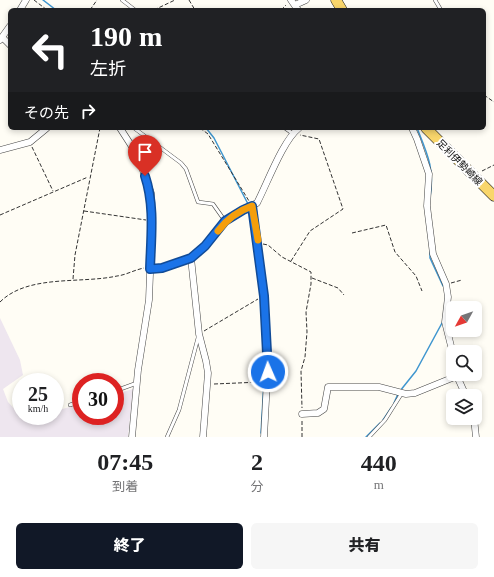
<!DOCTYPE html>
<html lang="ja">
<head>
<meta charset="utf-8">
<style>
	body { margin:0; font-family:"Times New Roman","Noto Sans JP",serif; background:#f6f6f6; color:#202124; height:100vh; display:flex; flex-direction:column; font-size:15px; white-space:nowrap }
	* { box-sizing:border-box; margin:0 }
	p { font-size:13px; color:#757577 }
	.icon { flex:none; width:22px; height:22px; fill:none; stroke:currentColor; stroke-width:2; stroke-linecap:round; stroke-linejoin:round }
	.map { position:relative; height:437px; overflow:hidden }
	.sheet { display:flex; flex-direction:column; background:#fff; flex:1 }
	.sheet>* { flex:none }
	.hud { position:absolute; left:8px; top:8px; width:478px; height:122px; border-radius:6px; box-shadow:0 2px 6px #0003; background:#202124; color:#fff; overflow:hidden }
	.needle { width:26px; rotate:230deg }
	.controls { position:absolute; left:446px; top:301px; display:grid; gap:8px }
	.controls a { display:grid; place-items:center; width:36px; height:36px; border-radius:6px; background:#fff; box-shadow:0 2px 6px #0003; font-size:20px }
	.speed { position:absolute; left:12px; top:373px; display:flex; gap:8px; font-size:20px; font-weight:700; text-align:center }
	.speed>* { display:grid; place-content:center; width:52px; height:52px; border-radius:50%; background:#fff; box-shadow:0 2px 6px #0003; line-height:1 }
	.speed small { font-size:10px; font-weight:400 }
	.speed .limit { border:6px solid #d22; background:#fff; color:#111 }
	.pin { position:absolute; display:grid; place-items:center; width:34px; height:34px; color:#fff; margin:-41px -17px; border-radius:50% 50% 50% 0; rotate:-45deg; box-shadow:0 0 4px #0007 }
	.pin .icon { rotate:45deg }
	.me { position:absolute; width:44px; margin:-22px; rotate:358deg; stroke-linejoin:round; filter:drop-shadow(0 0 3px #0008) }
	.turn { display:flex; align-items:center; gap:14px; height:84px; padding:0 16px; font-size:18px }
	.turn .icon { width:52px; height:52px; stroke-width:2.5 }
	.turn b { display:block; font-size:28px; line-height:34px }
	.then { display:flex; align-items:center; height:38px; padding:0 16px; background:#0003; gap:8px; font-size:15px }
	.eta { display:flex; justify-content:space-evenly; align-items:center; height:68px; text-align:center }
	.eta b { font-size:24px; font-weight:800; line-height:28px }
	.cta { display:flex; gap:8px; margin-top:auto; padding:8px 16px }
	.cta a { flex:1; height:46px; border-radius:6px; background:#111827; color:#fff; font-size:16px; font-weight:800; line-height:46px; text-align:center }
	.cta a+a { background:#f6f6f6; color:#202124 }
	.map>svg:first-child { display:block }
	.industrial { fill:#eee6ef }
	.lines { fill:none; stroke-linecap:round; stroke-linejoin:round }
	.stream { stroke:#3f96cf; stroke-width:1.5 }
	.lane-casing { stroke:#444; stroke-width:4 }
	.street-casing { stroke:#444; stroke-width:7 }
	.primary-casing { stroke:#222; stroke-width:11 }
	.path { stroke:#333; stroke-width:1; stroke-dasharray:4 2; stroke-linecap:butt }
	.lane { stroke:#fff; stroke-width:3 }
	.street { stroke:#fff; stroke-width:6 }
	.primary { stroke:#f9d66b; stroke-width:10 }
	.route-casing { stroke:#114b97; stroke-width:10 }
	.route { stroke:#1a73e8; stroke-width:7 }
	.slow { stroke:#f59e0b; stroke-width:7 }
	.labels { text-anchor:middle; stroke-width:4; stroke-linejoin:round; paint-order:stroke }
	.street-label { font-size:10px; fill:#111; stroke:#fff }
</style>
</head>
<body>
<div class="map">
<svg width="494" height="437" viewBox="0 0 494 437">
	<rect width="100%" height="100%" fill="#fffdf5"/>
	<!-- industrial -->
	<path class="industrial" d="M0 318 20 360 23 375 3 389 8 402 21 416 26 420 40 416H55V411L81 404V416H115V394L133 389 128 437H0Z"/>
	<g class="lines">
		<!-- stream -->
		<path class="stream" d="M43 0 56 10
			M206 128 214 138 248 204
			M417 128C427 153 435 169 430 197
			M249 210 261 299 265 364 261 433
			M430 251V258L443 286
			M400 391 416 371 442 323
			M394 403 398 394
			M383 420 391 408
			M366 437 380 423"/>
		<defs>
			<path id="lane" d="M122 0 135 10
				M435 0 441 10
				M134 128 181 163 186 169 198 202 213 204 225 221
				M285 128 292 133
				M115 391 137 383
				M70 405 81 401
				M167 437 179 410 199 334
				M369 437 385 420 402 393"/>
			<path id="street" d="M291 0 298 10
				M295 5 306 0
				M20 10 26 0
				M3 38 10 45
				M0 40 10 26
				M120 128 138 156 145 176 151 193 152 221 149 300 138 370 132 437
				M412 128 417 139 429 174 427 206 433 254 446 284 448 297 445 322 453 354
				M0 150 30 142 47 128
				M253 206 264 296 268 362 264 437
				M191 258 199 334 206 361 208 373 203 437
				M150 269 162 268 191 258 205 246 225 221 243 210 257 203C267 184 283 140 299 128
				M456 374 466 396
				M302 414 318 413 324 409 328 387H379L406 394 415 393 457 376
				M474 418 476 437"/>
			<path id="primary" d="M336 0 342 10
				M426 128 494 196"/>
		</defs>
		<!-- lane casing -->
		<use href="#lane" class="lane-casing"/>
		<!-- street casing -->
		<use href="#street" class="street-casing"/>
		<!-- primary casing -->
		<use href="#primary" class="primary-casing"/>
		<!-- path -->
		<path class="path" d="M34 0 47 10
			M189 0 195 10
			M90 10 97 0
			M154 10 175 0
			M281 10 286 5
			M484 95 494 102
			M200 128 208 134 249 201
			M32 147 53 191
			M482 171 494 165
			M84 211 146 220
			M0 215 88 177
			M352 233 386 225 395 252 416 276 422 291
			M263 244 268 245 282 257 311 272V284L306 312 307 332 305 357 301 371 302 408
			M291 261 310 231 343 209 319 139 300 135
			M312 278 338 288 344 295
			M73 279 75 255 100 128
			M451 283 462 280
			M0 302C28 274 81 284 117 276 126 275 134 270 144 268
			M204 331 258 299
			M214 384 261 382
			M302 437V421"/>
		<!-- lane -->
		<use href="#lane" class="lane"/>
		<!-- street -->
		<use href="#street" class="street"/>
		<!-- primary -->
		<use href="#primary" class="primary"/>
	</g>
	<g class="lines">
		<defs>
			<path id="route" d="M145 176C155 206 151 237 150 269L162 268 191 258 205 246 225 221 243 210 252 206 264 296 268 372"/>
		</defs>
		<!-- route casing -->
		<use href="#route" class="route-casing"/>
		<!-- route -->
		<use href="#route" class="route"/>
		<!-- slow -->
		<path class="slow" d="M218 231C227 219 238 211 252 206L258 240"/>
	</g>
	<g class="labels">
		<!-- street labels -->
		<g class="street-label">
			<text transform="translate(460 162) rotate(45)" y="4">足利伊勢崎線</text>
		</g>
	</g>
</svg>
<div class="controls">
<a><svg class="needle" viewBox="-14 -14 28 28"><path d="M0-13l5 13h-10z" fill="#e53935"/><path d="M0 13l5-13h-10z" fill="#757577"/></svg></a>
<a><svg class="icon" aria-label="search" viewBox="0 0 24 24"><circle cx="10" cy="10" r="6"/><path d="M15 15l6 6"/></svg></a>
<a><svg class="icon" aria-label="layers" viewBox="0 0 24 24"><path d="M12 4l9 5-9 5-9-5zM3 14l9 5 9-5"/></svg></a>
</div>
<div class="speed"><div>25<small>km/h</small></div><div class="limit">30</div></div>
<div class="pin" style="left:145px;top:176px;background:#d93025"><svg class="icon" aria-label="arrive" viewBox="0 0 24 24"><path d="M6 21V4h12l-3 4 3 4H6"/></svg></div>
<svg class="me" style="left:268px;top:372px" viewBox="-20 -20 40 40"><circle r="17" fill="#1a73e8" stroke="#fff" stroke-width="3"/><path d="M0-11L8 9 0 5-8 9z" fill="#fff"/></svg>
<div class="hud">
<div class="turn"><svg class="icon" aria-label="left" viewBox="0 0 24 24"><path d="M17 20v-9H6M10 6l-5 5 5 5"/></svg><div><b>190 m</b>左折</div></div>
<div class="then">その先<svg class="icon" aria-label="right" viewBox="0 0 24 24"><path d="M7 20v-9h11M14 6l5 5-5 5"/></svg></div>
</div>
</div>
<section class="sheet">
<div class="eta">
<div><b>07:45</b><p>到着</p></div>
<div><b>2</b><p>分</p></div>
<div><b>440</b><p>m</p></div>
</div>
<div class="cta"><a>終了</a><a>共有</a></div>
</section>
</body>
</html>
